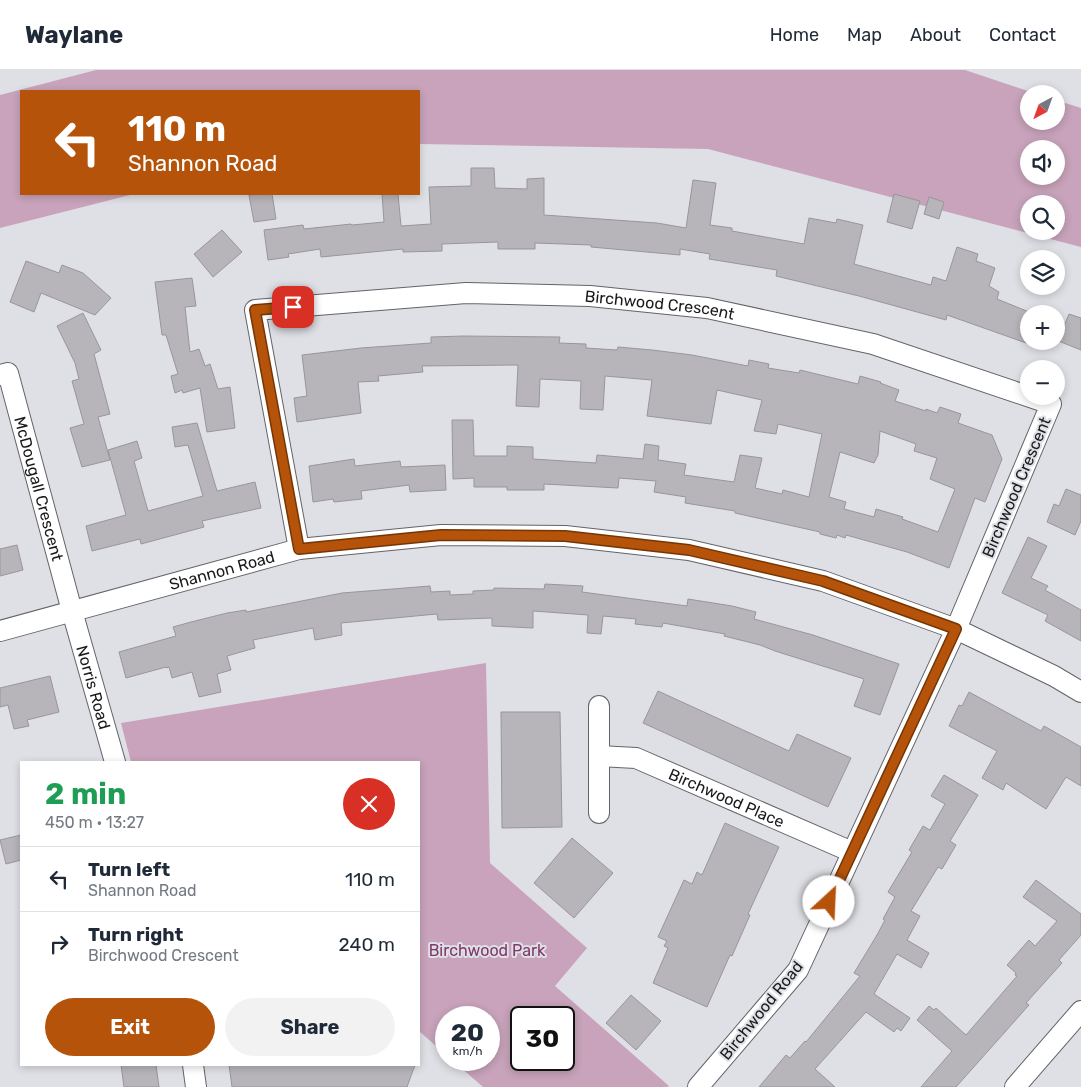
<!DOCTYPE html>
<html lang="en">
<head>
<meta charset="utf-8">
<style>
	body { margin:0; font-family:Rubik,sans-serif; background:#f2f2f3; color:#1f2937; height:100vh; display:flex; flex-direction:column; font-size:19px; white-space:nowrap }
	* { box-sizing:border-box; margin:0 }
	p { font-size:16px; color:#747a83 }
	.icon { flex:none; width:28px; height:28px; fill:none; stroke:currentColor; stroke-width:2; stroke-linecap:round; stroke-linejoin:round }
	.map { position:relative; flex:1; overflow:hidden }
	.panel { position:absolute; left:20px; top:691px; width:400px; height:305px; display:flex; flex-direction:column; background:#fff; border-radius:0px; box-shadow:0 2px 8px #0003 }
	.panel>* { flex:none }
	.hud { position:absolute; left:20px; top:20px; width:400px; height:105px; border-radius:0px; box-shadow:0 2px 8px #0003; background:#b45309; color:#fff; overflow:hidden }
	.needle { width:32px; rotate:221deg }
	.controls { position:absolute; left:1020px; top:15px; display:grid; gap:10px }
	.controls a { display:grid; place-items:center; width:45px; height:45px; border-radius:50%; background:#fff; box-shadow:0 2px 8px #0003; font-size:25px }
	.speed { position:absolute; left:435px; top:936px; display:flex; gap:10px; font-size:25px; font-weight:700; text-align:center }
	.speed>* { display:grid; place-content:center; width:65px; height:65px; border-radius:50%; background:#fff; box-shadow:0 2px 8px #0003; line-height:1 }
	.speed small { font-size:12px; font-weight:400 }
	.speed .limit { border:2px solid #111; border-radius:8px; background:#fff; color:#111 }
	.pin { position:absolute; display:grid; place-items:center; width:42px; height:42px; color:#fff; margin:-21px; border-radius:10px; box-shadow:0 2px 8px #0006 }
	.me { position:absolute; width:55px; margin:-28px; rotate:25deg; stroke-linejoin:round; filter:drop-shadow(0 0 4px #0008) }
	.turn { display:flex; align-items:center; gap:18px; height:105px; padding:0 25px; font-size:22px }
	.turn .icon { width:65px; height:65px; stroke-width:2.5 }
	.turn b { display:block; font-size:35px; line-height:42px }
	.round { display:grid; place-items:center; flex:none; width:52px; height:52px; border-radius:26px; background:#f2f2f3 }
	.head { display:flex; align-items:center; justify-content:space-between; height:85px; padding:0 25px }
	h1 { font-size:30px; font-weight:700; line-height:38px; color:#1e9e55 }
	.cta { display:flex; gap:10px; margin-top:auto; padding:10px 25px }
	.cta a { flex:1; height:58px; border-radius:30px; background:#b45309; color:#fff; font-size:20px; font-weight:700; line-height:58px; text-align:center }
	.cta a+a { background:#f2f2f3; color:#1f2937 }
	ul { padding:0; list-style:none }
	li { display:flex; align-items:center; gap:15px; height:65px; padding:0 25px; border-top:1px solid #e0e1e3 }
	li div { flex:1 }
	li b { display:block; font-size:19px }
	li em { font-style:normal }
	header { display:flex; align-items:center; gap:30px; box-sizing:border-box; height:70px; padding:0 25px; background:#fff; border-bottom:1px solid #e0e1e3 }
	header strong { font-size:24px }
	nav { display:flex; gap:28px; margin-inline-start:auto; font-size:18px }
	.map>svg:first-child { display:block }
	.green { fill:#c8a3bb; fill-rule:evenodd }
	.building { fill:#b7b4ba; stroke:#99969b; fill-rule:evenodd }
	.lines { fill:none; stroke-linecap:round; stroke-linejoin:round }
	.street-casing { stroke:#636469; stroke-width:22 }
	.street { stroke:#fff; stroke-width:20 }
	.route-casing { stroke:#753606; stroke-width:12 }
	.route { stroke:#b45309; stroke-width:9 }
	.labels { text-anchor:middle; stroke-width:4; stroke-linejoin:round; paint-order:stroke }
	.street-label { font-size:16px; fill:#1a1a1c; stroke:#dfe0e5 }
	.park-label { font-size:16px; fill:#80386c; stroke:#dfe0e5 }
</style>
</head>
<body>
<header>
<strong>Waylane</strong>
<nav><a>Home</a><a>Map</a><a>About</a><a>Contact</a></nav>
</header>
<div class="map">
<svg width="1081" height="1017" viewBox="0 0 1081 1017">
	<rect width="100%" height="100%" fill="#dfe0e5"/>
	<!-- green -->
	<path class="green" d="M96 0H965L1037 24H1029V51H1056V30L1081 38V177L708 79 419 74V21H21V124H134L0 158V25ZM1029 79H1056V106H1029ZM1029 134H1056V161H1029Z
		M486 593 490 793 587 878 555 916 669 1016 667 1017H483L452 990H489V948H446V985L419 961V692H131L121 653ZM521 948H564V990H521Z"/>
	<!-- building -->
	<path class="building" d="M471 98H494L495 118 527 119V109L544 108V145L657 153 686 158 693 110 716 113 710 155 732 158V161L804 174 809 148 836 153 837 149 863 155 854 194 931 215 933 207 946 211 957 177 978 184 976 191 995 198 989 216 999 222 997 229 1034 244H1029V274L947 245 946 250 859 226 776 206 777 200 709 189 710 184 680 179V185L591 177V175L535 173V179H498V172L442 174V181L403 182V179L321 187 320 179 288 184 289 187 268 190 264 160 303 155 304 159 351 154 352 155 384 152 382 124H398L401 156 431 154 429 117 471 116Z
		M258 124H272L276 149 254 152 249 125Z
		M894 124 920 131 912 159 887 152Z
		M929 127 944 132 939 149 924 144Z
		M222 160 242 182 213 207 194 184Z
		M26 191 59 203 62 195 83 203 111 228 95 245 41 223 34 242 10 232Z
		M192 208 196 236 185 237 190 282 199 279 205 296 210 294 218 319 230 317 235 358 207 362 200 318 183 323 182 320 175 323 171 306 178 304 166 265H162L155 212Z
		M83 243 101 280 94 284 110 344 98 347 110 390 82 397 70 358 84 354 72 311 79 309 75 293 57 256Z
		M1069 244 1081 248V280L1056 270V253L1064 256Z
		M463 266 560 267 559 273 586 274V278L617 280 618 277 652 280 692 285 748 296 749 290 769 294 768 298 799 303 800 300 858 314 860 306 881 312 880 313 899 320 895 331 926 341V339L937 343 940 337 961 344 958 353 992 365 1002 389 985 432 975 428 949 498 907 482 846 465 845 468 837 465 836 468 820 464V462L735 443V441L685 433 686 427 654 422 656 411 619 408 618 418 544 414V420H507V417H474V408L453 409 452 350H473L474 386H507V376L533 377V389L596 393 597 385 643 389 645 374 659 376 658 390 686 394 684 405 734 412 740 385 762 388 755 418 782 424 783 420 809 427 822 364 778 354 776 364 754 361 762 330 717 320 711 354 647 346 652 310 605 306 603 340 580 339 581 311 540 309 539 337 516 336 518 295 422 296 423 302 378 306 379 311 358 312 361 343 297 352 294 328 307 326 302 285 361 278 431 273V267ZM880 361 916 374 914 381 937 388 930 409 955 419 938 462 902 449 903 447 876 439 874 447 844 439 846 432 829 427 840 382 874 393 878 385Z
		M197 353 217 421 255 412 261 438 202 451 204 457 141 474 140 469 92 481 86 456 126 445 108 380 137 371 142 388 134 391 148 441 203 426 188 375 175 377 172 357Z
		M354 389 355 396 400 391 401 397 445 395 446 420 410 422 409 415 361 421 362 429 334 432 333 429 313 432 309 396Z
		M1066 419 1081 425V451L1075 465 1047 452 1054 434 1059 436Z
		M1028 467 1047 476 1031 508 1048 516 1045 520 1081 540V571L1045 551 1048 545 1002 523Z
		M17 475 23 500 0 506V479Z
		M545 514 583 516 582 522 687 536 688 529 732 536 756 542 754 549 813 565 899 594 880 645 854 636 864 609 775 581 760 575 724 566 725 564 663 553 662 557 635 554 636 549 603 546 601 564 587 563 588 545 533 541V558L492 556V548L438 550 437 544 341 553 342 565 315 570 313 558 253 570 255 578 227 586 231 600 217 604 221 622 199 627 192 602 172 608 169 597 166 598V597L126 608 119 582 176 566 173 557 191 552 227 543 246 540V542L342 523 430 516 431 522 450 521V525L473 524V521L494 520V518L544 519Z
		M50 606 59 642 27 650 29 656 14 659 8 635 0 637V618Z
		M658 621 789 681 797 664 851 688 828 737 643 653Z
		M969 622 1041 661 1044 656 1081 677V716L1066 707 1046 739 1006 713 1003 720 982 708 997 681 949 656 959 635 962 636Z
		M501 642H560L562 757 502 758Z
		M944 705 978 725 950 771 956 775 942 799 938 797 911 841 920 846 907 870 929 883 921 898 897 884 874 924 910 948 901 961 897 958 894 962 866 942 815 999 835 1017H759L786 985 790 988 805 971 806 972 860 906 854 903 877 865 885 850 883 849 895 827 888 822 912 782 909 780 923 756 930 760 945 734 931 726Z
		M725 753 779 777 748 844 750 845 732 886 730 885 707 937 653 913 668 878 664 876 667 871 658 867 684 810 692 814 697 802 702 805Z
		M21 765V790L6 794 0 770Z
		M572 768 613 803 574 848 534 813Z
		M1036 810 1081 844V865L1059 890 1062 893 1026 933 1029 935 956 1017H921L952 981 917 950 929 936 934 940 936 938 966 965 1017 906 1015 905 1016 903 1007 895 1029 870 1035 876 1057 851 1023 827Z
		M631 925 661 951 636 980 606 953Z
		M121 995H156L159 1017H124Z
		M229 995H415L407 1017H232Z"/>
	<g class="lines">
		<defs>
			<g id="street">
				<path id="s1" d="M0 305 8 303 72 541 115 692"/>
				<path id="s2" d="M299 479 255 240 466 223 590 226 707 238 873 274 1051 334 956 559 798 900 698 1017"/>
				<path id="s3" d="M0 561 299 479 441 465 565 466 689 480 823 511 956 559 1054 606 1081 622"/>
				<path d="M599 636V743"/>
				<path id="s4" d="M599 686 636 688 852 782"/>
				<path d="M193 995 196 1017"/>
				<path d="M1015 1017 1081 941"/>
			</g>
		</defs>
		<!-- street casing -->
		<use href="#street" class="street-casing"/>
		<!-- street -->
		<use href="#street" class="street"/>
	</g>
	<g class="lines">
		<defs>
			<path id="route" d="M293 237 255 240 299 479 441 465 565 466 689 480 823 511 956 559 829 832"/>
		</defs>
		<!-- route casing -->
		<use href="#route" class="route-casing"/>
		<!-- route -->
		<use href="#route" class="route"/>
	</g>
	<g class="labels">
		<!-- street labels -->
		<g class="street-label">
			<text dy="6" stroke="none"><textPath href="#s2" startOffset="649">Birchwood Crescent</textPath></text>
			<text transform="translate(1016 417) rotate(-67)" y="6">Birchwood Crescent</text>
			<text dy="6" stroke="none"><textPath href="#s1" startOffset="128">McDougall Crescent</textPath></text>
			<text dy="6" stroke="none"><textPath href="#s3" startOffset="230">Shannon Road</textPath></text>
			<text dy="6" stroke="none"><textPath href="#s1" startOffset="334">Norris Road</textPath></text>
			<text dy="6" stroke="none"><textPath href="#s4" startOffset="136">Birchwood Place</textPath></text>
			<text transform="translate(761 940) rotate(-51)" y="6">Birchwood Road</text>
		</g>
		<!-- park labels -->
		<g class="park-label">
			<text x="487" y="886">Birchwood Park</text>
		</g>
	</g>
</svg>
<div class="controls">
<a><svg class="needle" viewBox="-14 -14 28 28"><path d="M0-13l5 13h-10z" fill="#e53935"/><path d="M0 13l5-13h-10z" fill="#747a83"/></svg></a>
<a><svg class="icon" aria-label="sound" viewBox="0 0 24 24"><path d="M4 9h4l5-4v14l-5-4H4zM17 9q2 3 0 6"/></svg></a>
<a><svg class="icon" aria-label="search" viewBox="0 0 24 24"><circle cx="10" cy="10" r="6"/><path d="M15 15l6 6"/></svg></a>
<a><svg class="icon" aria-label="layers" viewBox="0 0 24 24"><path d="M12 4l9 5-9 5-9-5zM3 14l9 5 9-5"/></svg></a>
<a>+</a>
<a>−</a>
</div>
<div class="speed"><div>20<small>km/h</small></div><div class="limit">30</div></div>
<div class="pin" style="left:293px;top:237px;background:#d93025"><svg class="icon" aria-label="arrive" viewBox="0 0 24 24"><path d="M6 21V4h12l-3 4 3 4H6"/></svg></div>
<svg class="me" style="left:829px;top:832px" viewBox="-20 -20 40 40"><circle r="19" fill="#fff"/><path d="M0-13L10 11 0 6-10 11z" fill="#b45309"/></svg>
<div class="hud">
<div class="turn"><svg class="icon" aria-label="left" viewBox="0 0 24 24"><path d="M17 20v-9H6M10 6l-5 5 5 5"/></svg><div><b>110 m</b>Shannon Road</div></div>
</div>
<section class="panel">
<div class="head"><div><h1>2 min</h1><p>450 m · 13:27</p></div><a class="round" style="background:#d93025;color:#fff"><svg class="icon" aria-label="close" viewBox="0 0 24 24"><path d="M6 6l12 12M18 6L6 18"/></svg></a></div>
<ul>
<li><svg class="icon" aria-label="left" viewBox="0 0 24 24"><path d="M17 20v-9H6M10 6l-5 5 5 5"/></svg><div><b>Turn left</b><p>Shannon Road</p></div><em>110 m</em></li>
<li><svg class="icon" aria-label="right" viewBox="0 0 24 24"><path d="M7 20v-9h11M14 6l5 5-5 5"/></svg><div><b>Turn right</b><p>Birchwood Crescent</p></div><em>240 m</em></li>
</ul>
<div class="cta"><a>Exit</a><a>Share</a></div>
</section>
</div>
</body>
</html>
